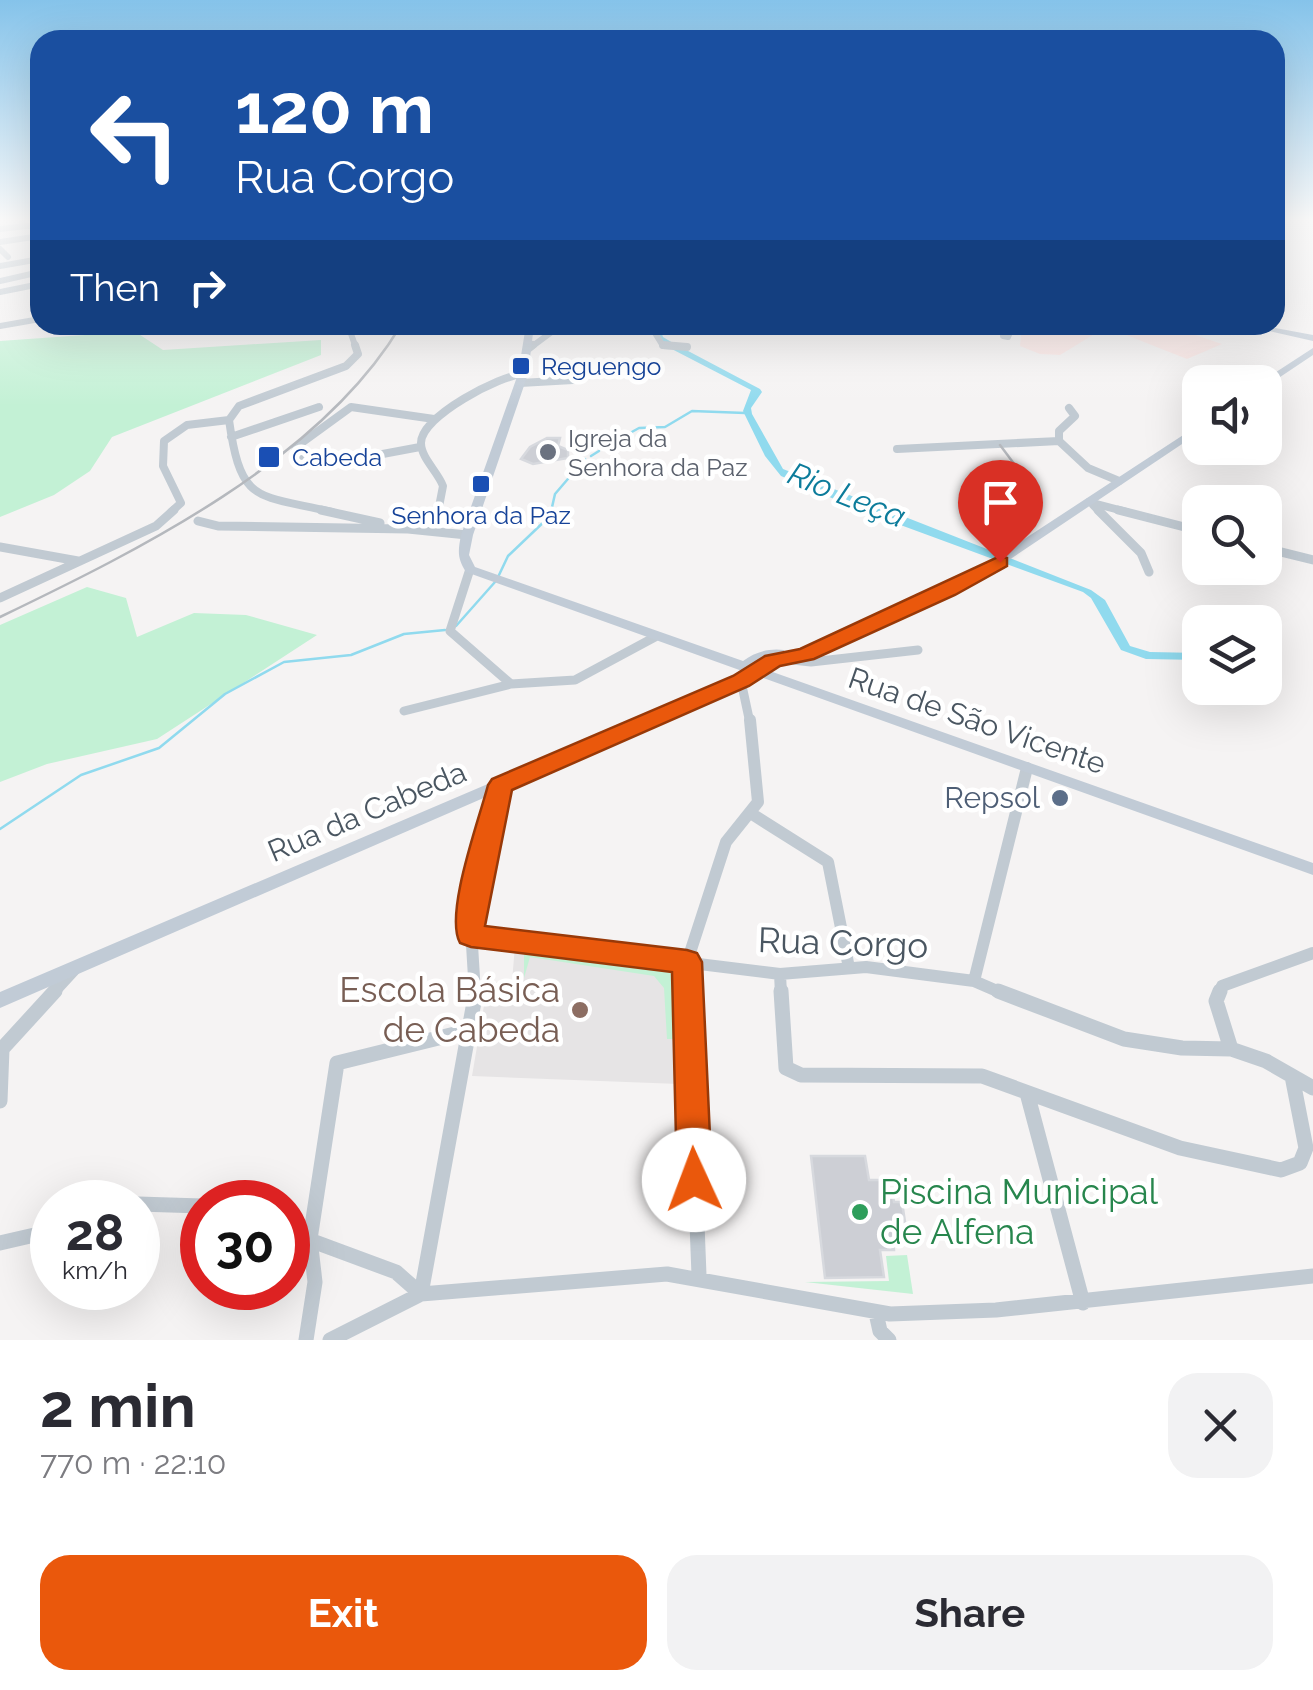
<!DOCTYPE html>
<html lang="en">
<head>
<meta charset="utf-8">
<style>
	body { margin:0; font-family:Raleway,sans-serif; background:#f2f2f3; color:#2b2b33; height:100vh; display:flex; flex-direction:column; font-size:38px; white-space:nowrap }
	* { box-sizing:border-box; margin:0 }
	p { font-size:32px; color:#7c7c81 }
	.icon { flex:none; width:55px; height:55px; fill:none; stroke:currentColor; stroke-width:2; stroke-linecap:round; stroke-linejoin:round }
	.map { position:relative; height:1340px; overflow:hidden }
	.drawer { display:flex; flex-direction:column; background:#fff; flex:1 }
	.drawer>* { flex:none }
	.guide { position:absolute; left:30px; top:30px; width:1255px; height:305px; border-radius:30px; box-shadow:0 10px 40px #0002; background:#1a4fa0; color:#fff; overflow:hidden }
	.buttons { position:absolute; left:1182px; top:365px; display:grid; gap:20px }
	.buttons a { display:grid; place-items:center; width:100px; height:100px; border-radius:20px; background:#fff; box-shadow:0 10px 40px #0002; font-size:50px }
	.speed { position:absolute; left:30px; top:1180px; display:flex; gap:20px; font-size:50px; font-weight:700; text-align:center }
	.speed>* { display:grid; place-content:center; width:130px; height:130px; border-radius:50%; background:#fff; box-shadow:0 10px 40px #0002; line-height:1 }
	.speed small { font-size:25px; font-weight:400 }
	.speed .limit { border:15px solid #d22; background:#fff; color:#111 }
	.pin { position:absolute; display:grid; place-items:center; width:85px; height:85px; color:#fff; margin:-102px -42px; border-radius:50% 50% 50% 0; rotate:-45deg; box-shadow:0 0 10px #0007 }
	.pin .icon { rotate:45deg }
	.me { position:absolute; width:110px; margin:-55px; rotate:358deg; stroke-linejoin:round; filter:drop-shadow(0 0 8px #0008) }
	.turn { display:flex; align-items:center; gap:35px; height:210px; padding:0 40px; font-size:45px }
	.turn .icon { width:130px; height:130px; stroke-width:2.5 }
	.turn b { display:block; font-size:70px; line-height:85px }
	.then { display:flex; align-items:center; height:95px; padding:0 40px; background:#0003; gap:20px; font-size:38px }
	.round { display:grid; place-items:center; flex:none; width:105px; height:105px; border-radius:30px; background:#f2f2f3 }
	.summary { display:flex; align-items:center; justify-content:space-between; height:170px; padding:0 40px }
	h1 { font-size:60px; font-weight:700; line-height:75px }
	.cta { display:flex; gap:20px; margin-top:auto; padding:20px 40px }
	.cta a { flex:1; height:115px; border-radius:30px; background:#ea580c; color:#fff; font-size:40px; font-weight:700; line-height:115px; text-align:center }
	.cta a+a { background:#f2f2f3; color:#2b2b33 }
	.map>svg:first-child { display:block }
	.education { fill:#e6e4e5 }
	.medical { fill:#fce8e6 }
	.green { fill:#c3f1d5 }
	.water { fill:#90daee }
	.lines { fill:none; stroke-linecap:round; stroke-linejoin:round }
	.stream { stroke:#90daee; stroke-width:2.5 }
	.building { fill:#cdcfd5; stroke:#d7d9de; stroke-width:2.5 }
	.street-far4 { stroke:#c1cad2; stroke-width:6 }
	.street-far3 { stroke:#c1cad2; stroke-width:8 }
	.street-far2 { stroke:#c1cad2; stroke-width:9 }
	.street-far1 { stroke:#c1cad2; stroke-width:12 }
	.street { stroke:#c1cad2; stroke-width:15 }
	.secondary { fill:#c1cbd6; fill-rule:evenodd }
	.rail { stroke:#b5b8bd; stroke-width:2.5 }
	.route { fill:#ea580c; stroke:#983908; stroke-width:2.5 }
	.transit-dot { fill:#1a4fb4; stroke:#fff; stroke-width:4 }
	.worship-dot { fill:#6b7280; stroke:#fff; stroke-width:4 }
	.service-dot { fill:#5c6f8a; stroke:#fff; stroke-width:4 }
	.education-dot { fill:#8d6e63; stroke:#fff; stroke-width:4 }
	.leisure-dot { fill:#2e9e5b; stroke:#fff; stroke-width:4 }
	.labels { text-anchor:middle; stroke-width:9; stroke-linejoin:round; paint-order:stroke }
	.far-transit-label { font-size:25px; fill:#164399; stroke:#fff; text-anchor:start }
	.far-worship-label { font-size:25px; fill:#5b616d; stroke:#fff; text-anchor:start }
	.street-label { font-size:30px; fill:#4a5661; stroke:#fff }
	.service-label { font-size:30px; fill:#4e5e75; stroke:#fff; text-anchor:end }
	.water-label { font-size:32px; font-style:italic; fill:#0c7c9b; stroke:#fff }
	.near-street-label { font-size:35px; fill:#4a5661; stroke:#fff }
	.near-education-label { font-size:35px; fill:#785e54; stroke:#fff; text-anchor:end }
	.near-leisure-label { font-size:35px; fill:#27864d; stroke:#fff; text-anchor:start }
</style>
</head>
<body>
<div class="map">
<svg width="1313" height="1340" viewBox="0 0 1313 1340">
	<rect width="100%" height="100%" fill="#f5f3f3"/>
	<!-- education -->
	<path class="education" d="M515 945 671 971 675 979 679 1084 472 1076 488 982H512Z"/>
	<!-- medical -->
	<path class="medical" d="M1022 325H1166L1222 344 1187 359 1106 327 1060 355 1040 354 1020 346Z"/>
	<!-- green -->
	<path class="green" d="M97 325H125L163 350 321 340V355L112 437 90 471 54 495 0 517V341L99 334Z
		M87 587 126 598 137 637 194 613 246 615 317 635 157 739 47 764 0 782V625Z
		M524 946 667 968 675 979 677 1039H667L664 988 654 976 530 957 524 978Z
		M907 1255 913 1294 805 1282 889 1281 886 1256Z"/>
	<!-- water -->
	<path class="water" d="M653 325H659L663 337 673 343 760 389 762 392 751 408 752 414 783 469 1091 590 1105 600 1130 646 1150 652 1200 653V660L1146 659 1121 650 1091 598 1083 592 857 509 781 476 765 456 743 411 751 390 666 346Z"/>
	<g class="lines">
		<!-- stream -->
		<path class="stream" d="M26 228 40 227
			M603 448 639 428 665 427 692 411 745 413
			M591 456 599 451
			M499 575 508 556 550 516 555 494 585 459
			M456 626 495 582
			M0 829 81 775 159 748 225 694 284 662 351 655 404 634 445 630"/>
	</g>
	<!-- building -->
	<path class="building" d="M547 438H560L558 446 568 450V458L533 464 521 459 530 447Z
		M811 1156H865L869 1180H883L885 1191H892L894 1202H902L905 1222H897L900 1238H893L894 1250H880L884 1277 825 1278Z"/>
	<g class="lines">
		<!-- street-far4 -->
		<path class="street-far4" d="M0 229 27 226
			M0 242 40 236
			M0 249 8 257
			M0 266 40 259
			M0 281 40 272
			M0 292 40 284
			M164 325 177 332 205 328
			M342 325 350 331 356 348
			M650 325 663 346 687 347
			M1004 325 1003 336 1008 337 1013 325
			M0 326 40 319
			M530 348 561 325"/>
		<!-- street-far3 -->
		<path class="street-far3" d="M663 345 687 347
			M528 349 533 345
			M520 383 573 380
			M1069 408 1075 416 1059 431V441L1088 468 1119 481
			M229 420C241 505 256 494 332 512
			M231 437 319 407
			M420 447 340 462 294 455 296 447 351 407 434 419
			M897 449 1059 441
			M1089 502 1127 512
			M1093 505 1100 512
			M171 512 181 503 163 466 164 441 187 425 229 420 239 406 346 366 358 354 355 345
			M438 512 443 486C438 472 421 458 421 443 421 416 501 375 523 374"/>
		<!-- street-far2 -->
		<path class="street-far2" d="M321 510 380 523
			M1098 510 1141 553 1149 572
			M1118 510 1200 531
			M198 521 218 526 408 529 467 535
			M434 531 438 510
			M0 547 78 561
			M1265 548 1313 560
			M470 569 450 631 511 684
			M0 598 156 526 174 510
			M783 659 811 662 918 650
			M741 681 750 723
			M404 711 511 684 575 680 655 637"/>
		<!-- street-far1 -->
		<path class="street-far1" d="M752 814 828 862 849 968
			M471 936 780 974 866 967 974 981 1004 994
			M780 974 781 994
			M974 981 1027 768
			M52 994 74 970
			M475 994 470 912 501 785
			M688 994 687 962 726 842 758 802 750 720
			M1219 994 1222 986 1313 953"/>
		<!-- street -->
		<path class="street" d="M688 991 699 1275
			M781 991 786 1068 801 1075 982 1076 1180 1148 1281 1170 1300 1163 1306 1148 1292 1076
			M998 991 1124 1039 1182 1048 1231 1049 1266 1061 1313 1088
			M1220 991 1216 1001 1231 1049
			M1027 1093 1083 1303
			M0 1101 2 1049 55 991
			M138 1204 202 1206
			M288 1232 396 1272 421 1294
			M0 1243 52 1231
			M421 1294 476 991
			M876 1313 880 1331 889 1340
			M306 1340 315 1282 310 1239 337 1063 471 1030
			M330 1340 421 1294 667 1274 890 1314 996 1310 1313 1276"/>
		<!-- secondary -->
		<path class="secondary" d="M19 218H26L25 223H40V227L19 226Z
			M526 325H534L528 374 473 535 469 555 475 567 743 661C755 652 769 648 784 650L785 654 803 651 974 572 1200 424V432L982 578 811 658 777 663 767 670 1313 863V875L758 676 746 684 0 1008V992L736 678 745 672 466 572C457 558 458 551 461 535L518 374Z
			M1242 325H1259L1313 335V341Z
			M1313 348V355L1268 385 1265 386V382H1261Z"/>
		<!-- rail -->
		<path class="rail" d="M1000 445 1018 469
			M0 617C139 550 320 461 401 325"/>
	</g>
	<!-- sky -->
	<linearGradient id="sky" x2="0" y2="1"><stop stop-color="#85c3ea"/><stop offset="0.54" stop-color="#fafafa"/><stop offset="1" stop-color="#fafafa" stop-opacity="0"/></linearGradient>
	<rect width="1313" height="406" fill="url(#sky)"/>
	<!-- route -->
	<path class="route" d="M1000 556 1007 558V566L955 595 814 659 780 666 749 686 512 790 485 926 687 950 697 953 702 962 712 1180 707 1191 694 1196 682 1191 677 1180 672 972 471 947 460 943C444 914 479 820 488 785L492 779 733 676 765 656 800 649Z"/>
	<!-- markers -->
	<g class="transit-dot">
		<rect x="511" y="356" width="20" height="20" rx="5"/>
		<rect x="257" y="445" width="24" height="24" rx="5"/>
		<rect x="471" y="474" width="20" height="20" rx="5"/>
	</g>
	<circle class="worship-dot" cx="548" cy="452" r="10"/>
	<circle class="service-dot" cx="1060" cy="798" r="10"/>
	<circle class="education-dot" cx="580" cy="1010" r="10"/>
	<circle class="leisure-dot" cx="860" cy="1212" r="10"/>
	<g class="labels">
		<!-- far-transit labels -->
		<g class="far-transit-label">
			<text x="541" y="375">Reguengo</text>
			<text x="292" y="466">Cabeda</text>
			<text x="481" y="524" text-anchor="middle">Senhora da Paz</text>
		</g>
		<!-- far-worship labels -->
		<g class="far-worship-label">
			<text x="568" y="447">Igreja da<tspan x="568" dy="29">Senhora da Paz</tspan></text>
		</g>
		<!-- street labels -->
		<g class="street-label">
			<text transform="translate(977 721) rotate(19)" y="10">Rua de São Vicente</text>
			<text transform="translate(367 812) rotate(-23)" y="10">Rua da Cabeda</text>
		</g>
		<!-- service labels -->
		<g class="service-label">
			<text x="1040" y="808">Repsol</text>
		</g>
		<!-- water labels -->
		<g class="water-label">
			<text transform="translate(847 495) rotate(22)" y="11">Rio Leça</text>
		</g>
		<!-- near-street labels -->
		<g class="near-street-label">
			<text transform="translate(843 943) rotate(2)" y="12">Rua Corgo</text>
		</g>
		<!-- near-education labels -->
		<g class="near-education-label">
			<text x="560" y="1002">Escola Básica<tspan x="560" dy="40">de Cabeda</tspan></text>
		</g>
		<!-- near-leisure labels -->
		<g class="near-leisure-label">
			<text x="880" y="1204">Piscina Municipal<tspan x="880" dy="40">de Alfena</tspan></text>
		</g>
	</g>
</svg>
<div class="buttons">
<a><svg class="icon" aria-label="sound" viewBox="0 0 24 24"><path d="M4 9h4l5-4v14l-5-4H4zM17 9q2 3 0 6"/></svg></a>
<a><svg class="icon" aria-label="search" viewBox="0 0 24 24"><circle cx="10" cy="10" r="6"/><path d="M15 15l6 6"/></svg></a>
<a><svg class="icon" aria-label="layers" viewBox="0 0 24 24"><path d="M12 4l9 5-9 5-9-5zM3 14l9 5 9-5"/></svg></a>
</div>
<div class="speed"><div>28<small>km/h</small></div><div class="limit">30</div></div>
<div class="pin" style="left:1000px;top:562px;background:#d93025"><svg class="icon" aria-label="arrive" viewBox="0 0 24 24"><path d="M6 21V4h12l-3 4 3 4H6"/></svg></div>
<svg class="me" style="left:694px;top:1180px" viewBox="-20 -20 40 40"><circle r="19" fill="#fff"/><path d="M0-13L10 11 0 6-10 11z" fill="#ea580c"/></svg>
<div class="guide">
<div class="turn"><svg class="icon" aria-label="left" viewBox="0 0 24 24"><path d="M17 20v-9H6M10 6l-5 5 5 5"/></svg><div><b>120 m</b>Rua Corgo</div></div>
<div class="then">Then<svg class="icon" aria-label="right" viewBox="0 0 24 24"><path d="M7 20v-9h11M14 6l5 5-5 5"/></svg></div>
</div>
</div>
<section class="drawer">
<div class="summary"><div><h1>2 min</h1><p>770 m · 22:10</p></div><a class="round"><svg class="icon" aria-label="close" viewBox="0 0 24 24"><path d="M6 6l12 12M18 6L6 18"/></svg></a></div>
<div class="cta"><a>Exit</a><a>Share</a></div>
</section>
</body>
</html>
